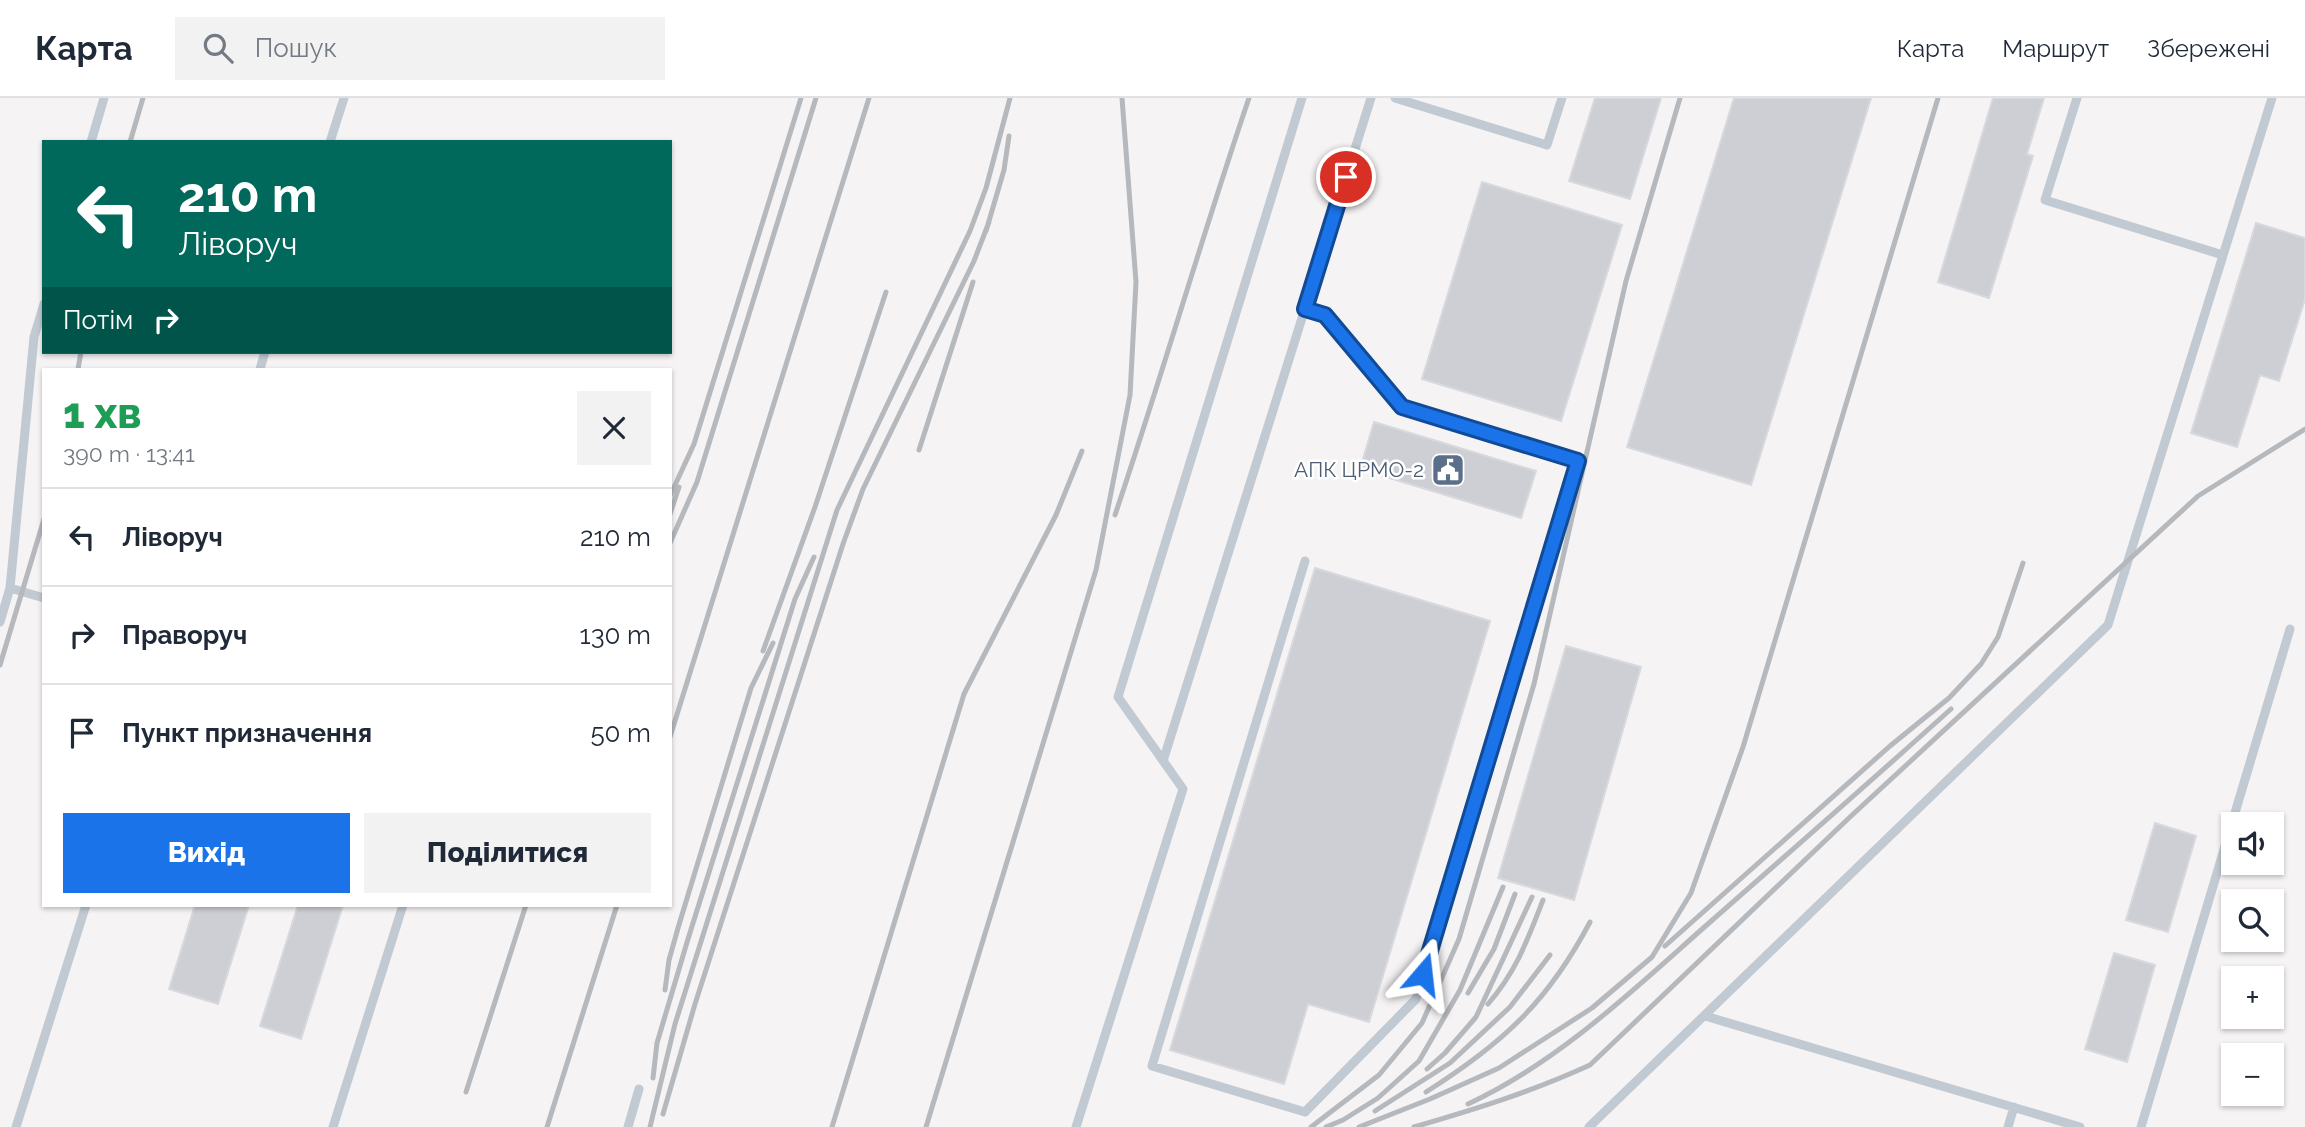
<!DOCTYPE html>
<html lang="uk">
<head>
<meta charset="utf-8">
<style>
	body { margin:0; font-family:Raleway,sans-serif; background:#f2f2f3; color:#1f2937; height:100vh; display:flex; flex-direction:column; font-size:26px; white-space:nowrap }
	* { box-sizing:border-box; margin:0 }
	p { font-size:23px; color:#747a83 }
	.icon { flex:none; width:38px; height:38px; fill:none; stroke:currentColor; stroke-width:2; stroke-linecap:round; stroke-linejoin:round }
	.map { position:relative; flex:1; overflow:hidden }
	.side { position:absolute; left:42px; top:270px; width:630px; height:539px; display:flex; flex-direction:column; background:#fff; border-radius:0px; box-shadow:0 2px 5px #0004 }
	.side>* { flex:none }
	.hud { position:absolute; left:42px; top:42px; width:630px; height:214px; border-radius:0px; box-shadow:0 2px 5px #0004; background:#00695c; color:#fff; overflow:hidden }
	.fabs { position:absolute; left:2221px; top:714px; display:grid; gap:14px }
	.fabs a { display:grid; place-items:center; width:63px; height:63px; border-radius:0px; background:#fff; box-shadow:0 2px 5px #0004; font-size:35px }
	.pin { position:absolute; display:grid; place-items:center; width:60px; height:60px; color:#fff; margin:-30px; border:4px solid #fff; border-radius:50%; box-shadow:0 2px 7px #0007 }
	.me { position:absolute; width:77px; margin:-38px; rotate:17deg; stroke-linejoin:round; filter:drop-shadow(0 0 5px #0008) }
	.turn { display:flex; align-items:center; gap:24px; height:147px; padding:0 21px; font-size:32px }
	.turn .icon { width:91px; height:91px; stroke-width:2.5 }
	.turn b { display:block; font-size:49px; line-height:60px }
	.then { display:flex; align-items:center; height:66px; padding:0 21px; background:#0003; gap:14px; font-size:26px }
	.round { display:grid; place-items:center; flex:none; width:74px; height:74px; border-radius:0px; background:#f2f2f3 }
	.summary { display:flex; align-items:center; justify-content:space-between; height:119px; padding:0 21px }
	h1 { font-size:42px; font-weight:800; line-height:52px; color:#1e9e55 }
	.primary-button { display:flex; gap:14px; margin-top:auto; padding:14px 21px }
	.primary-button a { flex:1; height:80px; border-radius:0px; background:#1a73e8; color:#fff; font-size:28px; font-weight:800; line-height:80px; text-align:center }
	.primary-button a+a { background:#f2f2f3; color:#1f2937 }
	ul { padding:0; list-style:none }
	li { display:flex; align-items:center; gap:21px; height:98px; padding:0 21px; border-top:2px solid #e0e1e3 }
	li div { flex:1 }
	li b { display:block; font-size:26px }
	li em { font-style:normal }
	header { display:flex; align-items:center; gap:42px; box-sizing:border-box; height:98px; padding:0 35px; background:#fff; border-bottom:2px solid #e0e1e3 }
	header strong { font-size:33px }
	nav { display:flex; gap:38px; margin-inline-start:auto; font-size:24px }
	.search { width:490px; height:63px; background:#f2f2f3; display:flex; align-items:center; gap:18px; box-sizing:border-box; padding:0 24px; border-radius:0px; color:#747a83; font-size:26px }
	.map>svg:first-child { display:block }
	.building { fill:#cdcfd5; stroke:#d7d9de; stroke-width:2 }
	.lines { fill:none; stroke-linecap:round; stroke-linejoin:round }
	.lane { stroke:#c1cad2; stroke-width:9 }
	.rail { stroke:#b5b8bd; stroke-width:5 }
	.route-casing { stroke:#114b97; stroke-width:18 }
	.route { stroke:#1a73e8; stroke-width:12 }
	.labels { text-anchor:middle; stroke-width:5; stroke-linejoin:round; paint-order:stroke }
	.service-label { font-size:21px; fill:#4e5e75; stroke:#fff; text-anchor:end }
</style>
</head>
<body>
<header>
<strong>Карта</strong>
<div class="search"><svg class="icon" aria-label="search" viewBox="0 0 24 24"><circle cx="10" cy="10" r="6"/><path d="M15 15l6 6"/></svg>Пошук</div>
<nav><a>Карта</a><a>Маршрут</a><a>Збережені</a></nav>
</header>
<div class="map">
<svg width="2305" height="1029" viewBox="0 0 2305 1029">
	<rect width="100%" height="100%" fill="#f5f3f3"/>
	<!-- building -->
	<path class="building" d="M1595 0H1661L1630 101 1569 83Z
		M1734 0H1871L1751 387 1627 349Z
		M1993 0H2044L2027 56 2033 58 1989 200 1938 184Z
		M1482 84 1622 127 1561 323 1422 281Z
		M2256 125 2305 140V201L2279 283 2260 277 2237 349 2191 335Z
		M1374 324 1536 373 1521 420 1360 371Z
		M1315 470 1490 523 1369 924 1308 906 1284 986 1170 952Z
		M1566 548 1641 569 1574 802 1498 780Z
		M2155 725 2196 738 2168 834 2126 822Z
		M195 807H249L218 906 169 891Z
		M298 807H343L301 941 260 928Z
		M2114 855 2155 867 2127 964 2085 951Z"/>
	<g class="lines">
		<!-- lane -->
		<path class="lane" d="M1395 0 1547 47 1562 0
			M2077 0 2045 102 2223 157
			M91 44 104 0
			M330 44 344 0
			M1305 211 1325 217 1403 309 1578 363 1416 901 1305 1014 1152 968 1305 463
			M260 271 265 254
			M10 490 44 500
			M0 524 10 490 34 239 44 206
			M1163 663 1371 0
			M1705 918 2080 1029
			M16 1029 86 807
			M333 1029 403 807
			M628 1029 639 991
			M1076 1029 1183 691 1118 599 1302 0
			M1589 1029 2108 527 2272 0
			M2008 1029 2014 1009
			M2141 1029 2290 531"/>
		<!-- rail -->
		<path class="rail" d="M130 44 143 0
			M986 133 1004 72 1009 38
			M78 271 81 254
			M919 352 973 184
			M670 398 694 346 801 0
			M670 416 679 389
			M1115 417C1162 278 1202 138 1249 0
			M670 445 697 384 816 0
			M763 553 815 409 886 194
			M0 567 44 421
			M670 639 869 0
			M1665 848 1890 648 1949 600 1981 566 1998 539 2023 465
			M665 892 669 862 678 830 751 590 773 545
			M1468 895 1494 851 1515 796
			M1488 906C1517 872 1527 843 1543 802
			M1427 971 1445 955 1476 919 1532 799
			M653 980 657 945 688 841 795 501 814 459
			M466 994 526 807
			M1426 994C1502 946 1548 904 1590 824
			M1468 1006C1559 964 1634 891 1709 825 1790 754 1871 683 1951 611
			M1375 1013 1450 965 1510 909 1550 857
			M663 1016 695 906 843 446 863 391 974 163 989 124
			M547 1029 617 807
			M650 1029 675 926 837 412 970 133 986 90 1010 0
			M832 1029 964 596 1056 417 1082 353
			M926 1029 1096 472 1130 297 1136 184 1122 0
			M1311 1029 1379 977 1422 925 1459 841 1534 586 1626 183 1680 0
			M1326 1029 1343 1022 1378 1000 1419 963 1460 892 1503 789
			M1359 1029 1430 1001 1499 970 1592 910 1652 859 1691 795 1743 649 1938 0
			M1414 1029C1476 1011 1531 994 1590 967L1850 719 2198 398 2305 331"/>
	</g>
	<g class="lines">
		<defs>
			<path id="route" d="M1346 79 1305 211 1325 217 1402 309 1578 363 1423 876"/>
		</defs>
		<!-- route casing -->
		<use href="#route" class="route-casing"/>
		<!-- route -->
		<use href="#route" class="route"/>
	</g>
	<!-- icons -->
	<defs>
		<symbol id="civic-square" viewBox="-11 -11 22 22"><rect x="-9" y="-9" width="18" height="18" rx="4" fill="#5c6f8a" stroke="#fff"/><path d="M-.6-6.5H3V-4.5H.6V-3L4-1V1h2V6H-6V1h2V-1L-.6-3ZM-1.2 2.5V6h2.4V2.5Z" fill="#fff"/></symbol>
	</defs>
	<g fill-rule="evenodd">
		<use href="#civic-square" x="1429" y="353" width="38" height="38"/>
	</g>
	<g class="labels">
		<!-- service labels -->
		<g class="service-label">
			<text x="1424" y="379">АПК ЦРМО-2</text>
		</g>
	</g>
</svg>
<div class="fabs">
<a><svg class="icon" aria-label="sound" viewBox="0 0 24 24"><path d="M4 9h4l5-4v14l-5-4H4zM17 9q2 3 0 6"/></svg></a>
<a><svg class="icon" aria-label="search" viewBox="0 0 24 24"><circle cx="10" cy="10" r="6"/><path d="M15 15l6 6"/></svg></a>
<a>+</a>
<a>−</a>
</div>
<div class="pin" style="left:1346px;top:79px;background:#d93025"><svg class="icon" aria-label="arrive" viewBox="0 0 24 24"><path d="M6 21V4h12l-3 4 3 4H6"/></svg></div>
<svg class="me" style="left:1423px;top:876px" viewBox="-20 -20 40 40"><path d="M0-17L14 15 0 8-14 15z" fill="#1a73e8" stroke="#fff" stroke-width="4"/></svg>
<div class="hud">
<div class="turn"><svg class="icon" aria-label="left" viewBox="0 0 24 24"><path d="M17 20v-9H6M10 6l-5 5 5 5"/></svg><div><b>210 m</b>Ліворуч</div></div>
<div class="then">Потім<svg class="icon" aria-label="right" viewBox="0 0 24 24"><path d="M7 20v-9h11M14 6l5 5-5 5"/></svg></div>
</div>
<section class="side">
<div class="summary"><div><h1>1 хв</h1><p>390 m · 13:41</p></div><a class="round"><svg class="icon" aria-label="close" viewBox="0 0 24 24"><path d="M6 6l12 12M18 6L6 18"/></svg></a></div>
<ul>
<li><svg class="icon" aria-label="left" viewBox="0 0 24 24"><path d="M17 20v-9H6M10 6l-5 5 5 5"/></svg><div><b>Ліворуч</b></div><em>210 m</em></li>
<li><svg class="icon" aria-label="right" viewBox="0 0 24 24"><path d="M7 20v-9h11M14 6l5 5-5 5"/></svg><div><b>Праворуч</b></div><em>130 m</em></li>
<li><svg class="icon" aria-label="arrive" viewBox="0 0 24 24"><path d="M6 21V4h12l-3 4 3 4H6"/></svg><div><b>Пункт призначення</b></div><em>50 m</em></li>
</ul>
<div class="primary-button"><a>Вихід</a><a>Поділитися</a></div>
</section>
</div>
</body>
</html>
